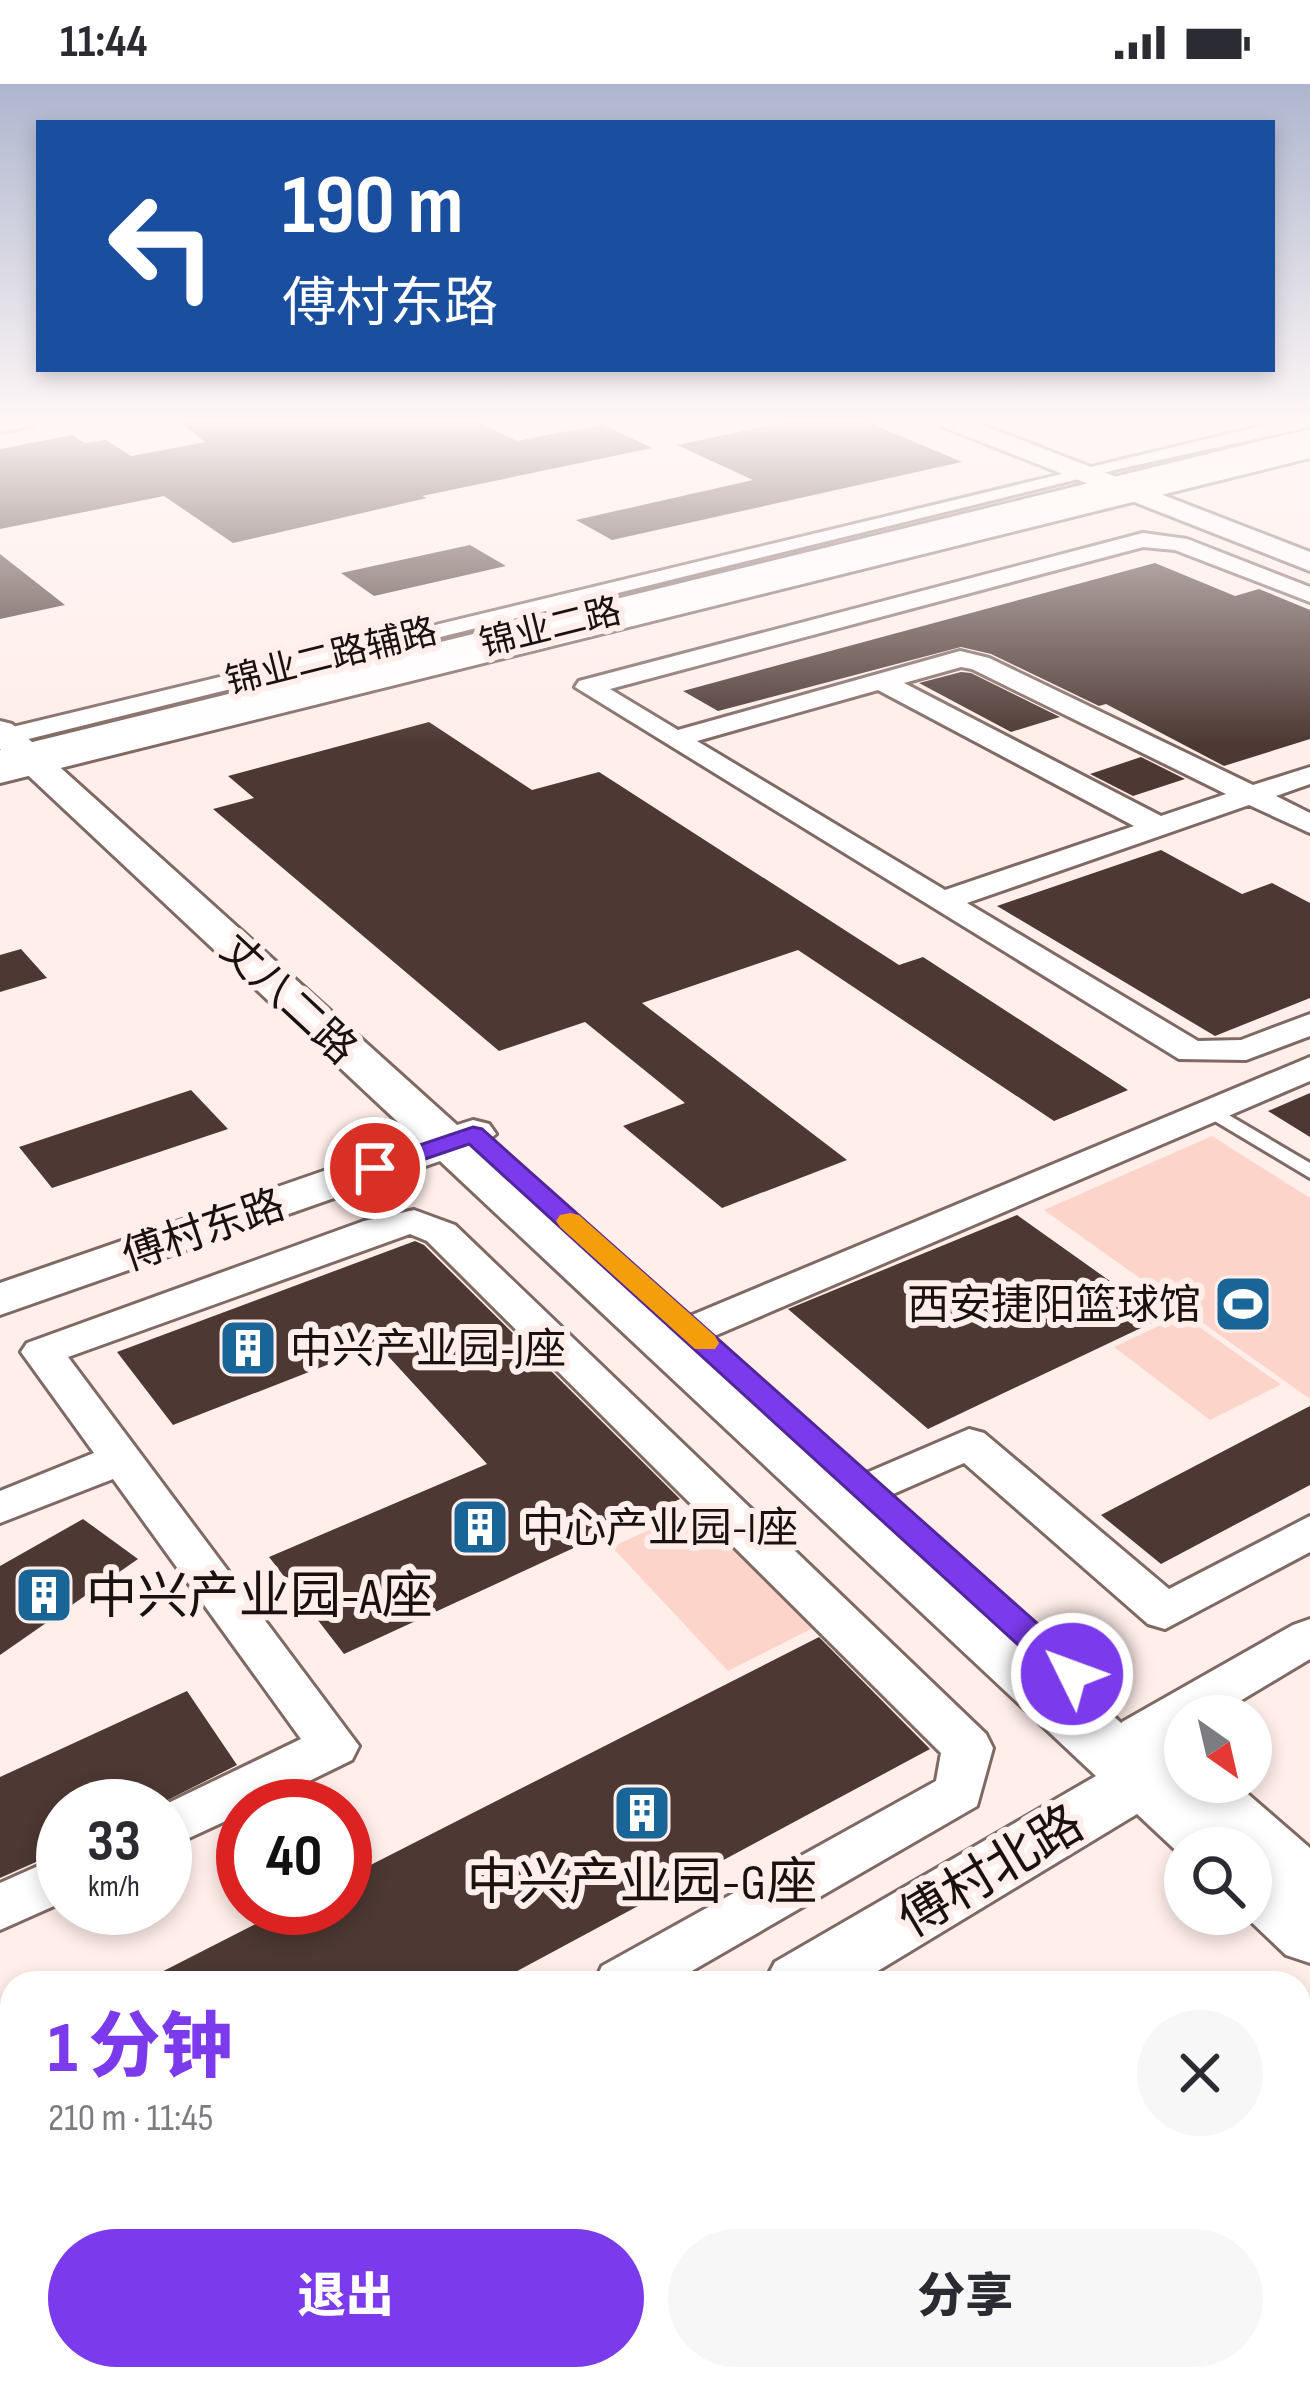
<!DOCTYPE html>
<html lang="zh">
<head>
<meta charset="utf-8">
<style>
	body { margin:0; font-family:"Sofia Sans Condensed","Noto Sans SC",sans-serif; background:#f7f7f7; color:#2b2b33; height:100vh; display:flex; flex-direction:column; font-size:45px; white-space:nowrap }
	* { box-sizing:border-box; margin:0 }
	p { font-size:39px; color:#7c7c81 }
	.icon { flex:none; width:66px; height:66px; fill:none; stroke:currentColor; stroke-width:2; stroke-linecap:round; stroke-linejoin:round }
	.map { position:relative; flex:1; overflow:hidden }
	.drawer { position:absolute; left:0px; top:1887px; width:1311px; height:420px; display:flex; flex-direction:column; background:#fff; border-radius:36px 36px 0 0; box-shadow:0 6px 18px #0003 }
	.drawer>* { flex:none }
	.hud { position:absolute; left:36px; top:36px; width:1239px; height:252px; border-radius:0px; box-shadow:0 6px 18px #0003; background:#1a4fa0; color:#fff; overflow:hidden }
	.needle { width:78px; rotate:146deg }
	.tools { position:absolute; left:1164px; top:1611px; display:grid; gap:24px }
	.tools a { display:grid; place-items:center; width:108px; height:108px; border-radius:50%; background:#fff; box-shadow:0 6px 18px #0003; font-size:60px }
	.speed { position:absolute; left:36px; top:1695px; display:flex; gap:24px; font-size:60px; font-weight:700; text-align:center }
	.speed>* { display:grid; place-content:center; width:156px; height:156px; border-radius:50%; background:#fff; box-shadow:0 6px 18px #0003; line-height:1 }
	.speed small { font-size:30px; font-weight:400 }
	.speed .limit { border:18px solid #d22; background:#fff; color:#111 }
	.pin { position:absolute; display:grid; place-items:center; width:102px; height:102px; color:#fff; margin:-51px; border:6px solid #fff; border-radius:50%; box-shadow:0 3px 12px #0007 }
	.me { position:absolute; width:132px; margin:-66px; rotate:312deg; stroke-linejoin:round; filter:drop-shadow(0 0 9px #0008) }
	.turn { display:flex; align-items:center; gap:42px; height:252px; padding:0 48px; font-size:54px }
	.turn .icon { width:156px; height:156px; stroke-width:2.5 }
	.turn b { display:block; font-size:84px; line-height:102px }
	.round { display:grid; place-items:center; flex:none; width:126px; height:126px; border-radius:63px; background:#f7f7f7 }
	.overview { display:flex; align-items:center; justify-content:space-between; height:204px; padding:0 48px }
	h1 { font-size:72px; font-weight:800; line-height:90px; color:#7c3aed }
	.action { display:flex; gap:24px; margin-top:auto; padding:24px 48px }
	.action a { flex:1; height:138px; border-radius:72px; background:#7c3aed; color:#fff; font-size:48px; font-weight:800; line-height:138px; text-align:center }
	.action a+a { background:#f7f7f7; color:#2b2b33 }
	.status { display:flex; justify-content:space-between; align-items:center; height:84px; padding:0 60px; background:#fff; direction:ltr }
	.status svg { height:33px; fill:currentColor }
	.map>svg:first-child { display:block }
	.green { fill:#fdd4ca }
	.building { fill:#4d3833 }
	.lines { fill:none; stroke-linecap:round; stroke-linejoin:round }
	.service-casing { stroke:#816963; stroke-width:6 }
	.minor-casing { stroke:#816963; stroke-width:6 }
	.tertiary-casing { stroke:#816963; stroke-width:6 }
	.secondary-casing { stroke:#816963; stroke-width:6 }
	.service { fill:#fff; fill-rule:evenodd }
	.minor { fill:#fff; fill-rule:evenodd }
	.tertiary { fill:#fff; fill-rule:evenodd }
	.secondary { fill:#fff; fill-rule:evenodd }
	.route { fill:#7c3aed; stroke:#51269a; stroke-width:3 }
	.slow { fill:#f59e0b }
	.labels { text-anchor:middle; stroke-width:12; stroke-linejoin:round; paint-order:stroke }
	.far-street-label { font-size:36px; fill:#1b1210; stroke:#ffeeea }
	.street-label { font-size:42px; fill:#1b1210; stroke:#ffeeea }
	.poi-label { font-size:42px; fill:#1b1210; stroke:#ffeeea; text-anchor:start }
	.near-poi-label { font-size:51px; fill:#1b1210; stroke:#ffeeea; text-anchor:start }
	.near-street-label { font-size:51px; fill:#1b1210; stroke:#ffeeea }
</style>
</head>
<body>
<div class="status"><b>11:44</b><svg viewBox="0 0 49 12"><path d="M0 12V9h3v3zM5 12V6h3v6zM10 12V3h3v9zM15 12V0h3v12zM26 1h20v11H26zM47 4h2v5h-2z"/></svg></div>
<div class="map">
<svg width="1310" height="2307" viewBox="0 0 1310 2307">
	<rect width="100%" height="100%" fill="#ffeeea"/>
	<!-- green -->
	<path class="green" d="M1212 1052 1310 1114V1315L1044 1126Z
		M1182 1231 1280 1300V1301L1210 1336 1114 1263Z
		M696 1424 817 1542 728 1587 612 1463Z"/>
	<!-- building -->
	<path class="building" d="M178 337H476L517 357 602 340 652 364 422 412 427 414 233 459 164 412 0 445V365L72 351 85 359 106 356 131 372 205 358Z
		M790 337H865L962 378 612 456 576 436 753 396 677 361Z
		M470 461 506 482 374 512 341 489Z
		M0 470 65 521 0 535Z
		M1155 479 1235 512 1259 505 1310 526V655L1224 682 1106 620 1099 622 991 570 961 563 718 627 683 607Z
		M961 588 971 589 1060 633 1011 648 919 599Z
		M429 638 532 706 599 688 899 881 923 873 1128 1006 1054 1037 798 866 642 919 847 1076 722 1124 623 1042 685 1019 585 938 499 967 213 725 254 714 228 692Z
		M1141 673 1185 695 1133 712 1090 690Z
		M1161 766 1242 810 1272 799 1310 819V914L1215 952 997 822Z
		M21 865 47 894 0 908V871Z
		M191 1006 228 1045 52 1104 19 1063Z
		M1310 1009V1053L1268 1027Z
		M1017 1131 1162 1234 928 1345 788 1225Z
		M415 1157 424 1161 680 1415 344 1570 269 1473 487 1380 378 1261 173 1341 117 1268Z
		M1310 1322V1401L1161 1480 1101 1431Z
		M83 1435 138 1475 0 1571V1482Z
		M819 1553 930 1665 495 1899H140L287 1824H345V1794Z
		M187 1607 237 1681 156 1722H63V1766L0 1794V1693Z"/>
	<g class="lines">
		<defs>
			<path id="service" d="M1210 1020 1310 1079V1094L1203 1030 1200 1026 1203 1022Z"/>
			<path id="minor" d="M1282 337H1310V343L1123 384 0 662V646Z
				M1310 362V374L0 699V683Z
				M1143 449 1187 455 1310 503V518L1175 466 1143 463 610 605 678 646 960 567 989 574 1253 701 1310 683V700L1276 712 1310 729V749L1249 721 967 819 1198 957 1241 956 1310 930V952L1246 976 1179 975 575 603 579 597ZM961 583 972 585 1226 710 1161 732 904 599ZM878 606 1134 742 945 806 697 657Z
				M1310 973V997L679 1267 664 1271 649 1267 643 1258 649 1249Z
				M414 1126 455 1141 986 1650 993 1664 977 1722 671 1899H594L602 1882 936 1697 941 1669 427 1157 410 1150 68 1273 359 1662 352 1676 258 1722H243V1729L165 1765 162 1722 301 1655 113 1395 0 1439V1407L94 1369 21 1268 27 1259 364 1137Z
				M969 1345 984 1349 1169 1505 1310 1432V1468L1165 1545 1148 1540 964 1379 838 1434 822 1430 815 1419 822 1408Z
				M1310 1535V1575L1215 1632H1185V1650C1163 1663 1148 1674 1122 1666L1115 1652 1122 1638 1293 1541Z
				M63 1771V1818L0 1846V1799Z
				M12 2215V2278L0 2283V2220Z"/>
			<path id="tertiary" d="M0 337H35L32 342 0 348Z
				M938 337H972L1310 468V487L941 342Z
				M0 637 12 640 457 1041 473 1036 489 1040 496 1050 481 1062 1130 1647 1141 1644 1163 1651 1173 1681 1185 1677V1698H1234L1310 1764V1879L1286 1871 1243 1830H1251V1764H1185V1775L1137 1730 858 1899H764L775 1878 1096 1692 440 1077 0 1231V1199L416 1055 0 665Z
				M72 2295H167L162 2307H67Z"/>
			<path id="secondary" d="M1310 345V363L0 690V666Z"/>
		</defs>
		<!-- service casing -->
		<use href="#service" class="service-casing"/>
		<!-- minor casing -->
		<use href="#minor" class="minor-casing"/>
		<!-- tertiary casing -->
		<use href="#tertiary" class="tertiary-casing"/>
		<!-- secondary casing -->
		<use href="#secondary" class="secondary-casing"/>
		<!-- service -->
		<use href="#service" class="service"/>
		<!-- minor -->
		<use href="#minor" class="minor"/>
		<!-- tertiary -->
		<use href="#tertiary" class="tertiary"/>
		<!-- secondary -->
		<use href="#secondary" class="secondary"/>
	</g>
	<!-- sky -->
	<linearGradient id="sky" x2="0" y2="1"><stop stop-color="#adb5ce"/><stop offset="0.51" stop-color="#fff7f6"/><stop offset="1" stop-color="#fff7f6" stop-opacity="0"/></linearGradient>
	<rect width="1310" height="660" fill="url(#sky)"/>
	<!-- route -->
	<path class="route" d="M473 1043 482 1045 1084 1581 1089 1590 1084 1599 1072 1603 1060 1599 469 1060 375 1092 362 1084 366 1079Z"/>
	<!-- slow -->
	<path class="slow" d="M570 1129 579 1131 715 1252 719 1259 715 1265H695L560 1143 556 1137 560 1131Z"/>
	<!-- icons -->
	<defs>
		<symbol id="stadium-square" viewBox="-11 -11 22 22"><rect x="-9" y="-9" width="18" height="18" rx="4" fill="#196598" stroke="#ffeeea"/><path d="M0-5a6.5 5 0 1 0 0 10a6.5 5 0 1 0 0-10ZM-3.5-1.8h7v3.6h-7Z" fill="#fff"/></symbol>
		<symbol id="building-square" viewBox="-11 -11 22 22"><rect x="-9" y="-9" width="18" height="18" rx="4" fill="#196598" stroke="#ffeeea"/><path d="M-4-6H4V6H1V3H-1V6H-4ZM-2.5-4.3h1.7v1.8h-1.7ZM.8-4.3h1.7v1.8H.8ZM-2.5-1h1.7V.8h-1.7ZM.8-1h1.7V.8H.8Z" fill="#fff"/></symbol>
	</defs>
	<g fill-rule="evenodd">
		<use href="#stadium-square" x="1210" y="1187" width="66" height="66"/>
		<use href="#building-square" x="215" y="1231" width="66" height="66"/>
		<use href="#building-square" x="447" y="1410" width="66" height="66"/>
		<use href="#building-square" x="11" y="1478" width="66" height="66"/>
		<use href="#building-square" x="609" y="1696" width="66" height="66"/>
	</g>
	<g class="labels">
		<!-- far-street labels -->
		<g class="far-street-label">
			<text transform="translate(550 542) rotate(-14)" y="13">锦业二路</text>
			<text transform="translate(331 571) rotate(-14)" y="13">锦业二路辅路</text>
		</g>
		<!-- street labels -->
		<g class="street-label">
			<text transform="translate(289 914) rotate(43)" y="15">丈八二路</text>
			<text transform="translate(203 1145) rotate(-19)" y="15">傅村东路</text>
		</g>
		<!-- poi labels -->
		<g class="poi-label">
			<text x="1201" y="1235" text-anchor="end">西安捷阳篮球馆</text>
			<text x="290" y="1279">中兴产业园-J座</text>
			<text x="522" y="1458">中心产业园-I座</text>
		</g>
		<!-- near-poi labels -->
		<g class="near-poi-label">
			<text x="86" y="1529">中兴产业园-A座</text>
			<text x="642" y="1815" text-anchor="middle">中兴产业园-G座</text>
		</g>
		<!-- near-street labels -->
		<g class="near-street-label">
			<text transform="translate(990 1786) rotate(-31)" y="18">傅村北路</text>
		</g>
	</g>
</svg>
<div class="tools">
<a><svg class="needle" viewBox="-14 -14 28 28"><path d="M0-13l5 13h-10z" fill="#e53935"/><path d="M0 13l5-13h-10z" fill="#7c7c81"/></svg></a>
<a><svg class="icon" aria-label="search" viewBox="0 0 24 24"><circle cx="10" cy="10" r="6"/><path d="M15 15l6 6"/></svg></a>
</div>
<div class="speed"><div>33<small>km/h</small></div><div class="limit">40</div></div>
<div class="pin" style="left:375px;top:1084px;background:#d93025"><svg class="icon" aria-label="arrive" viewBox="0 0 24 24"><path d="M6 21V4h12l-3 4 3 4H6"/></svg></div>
<svg class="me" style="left:1072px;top:1590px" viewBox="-20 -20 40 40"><circle r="17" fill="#7c3aed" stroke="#fff" stroke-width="3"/><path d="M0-11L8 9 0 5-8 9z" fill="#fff"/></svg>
<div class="hud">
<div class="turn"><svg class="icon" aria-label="left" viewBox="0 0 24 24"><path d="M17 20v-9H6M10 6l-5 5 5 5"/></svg><div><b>190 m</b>傅村东路</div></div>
</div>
<section class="drawer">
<div class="overview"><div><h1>1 分钟</h1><p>210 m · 11:45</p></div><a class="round"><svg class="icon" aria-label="close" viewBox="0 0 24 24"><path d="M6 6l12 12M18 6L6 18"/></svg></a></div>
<div class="action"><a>退出</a><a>分享</a></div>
</section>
</div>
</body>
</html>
